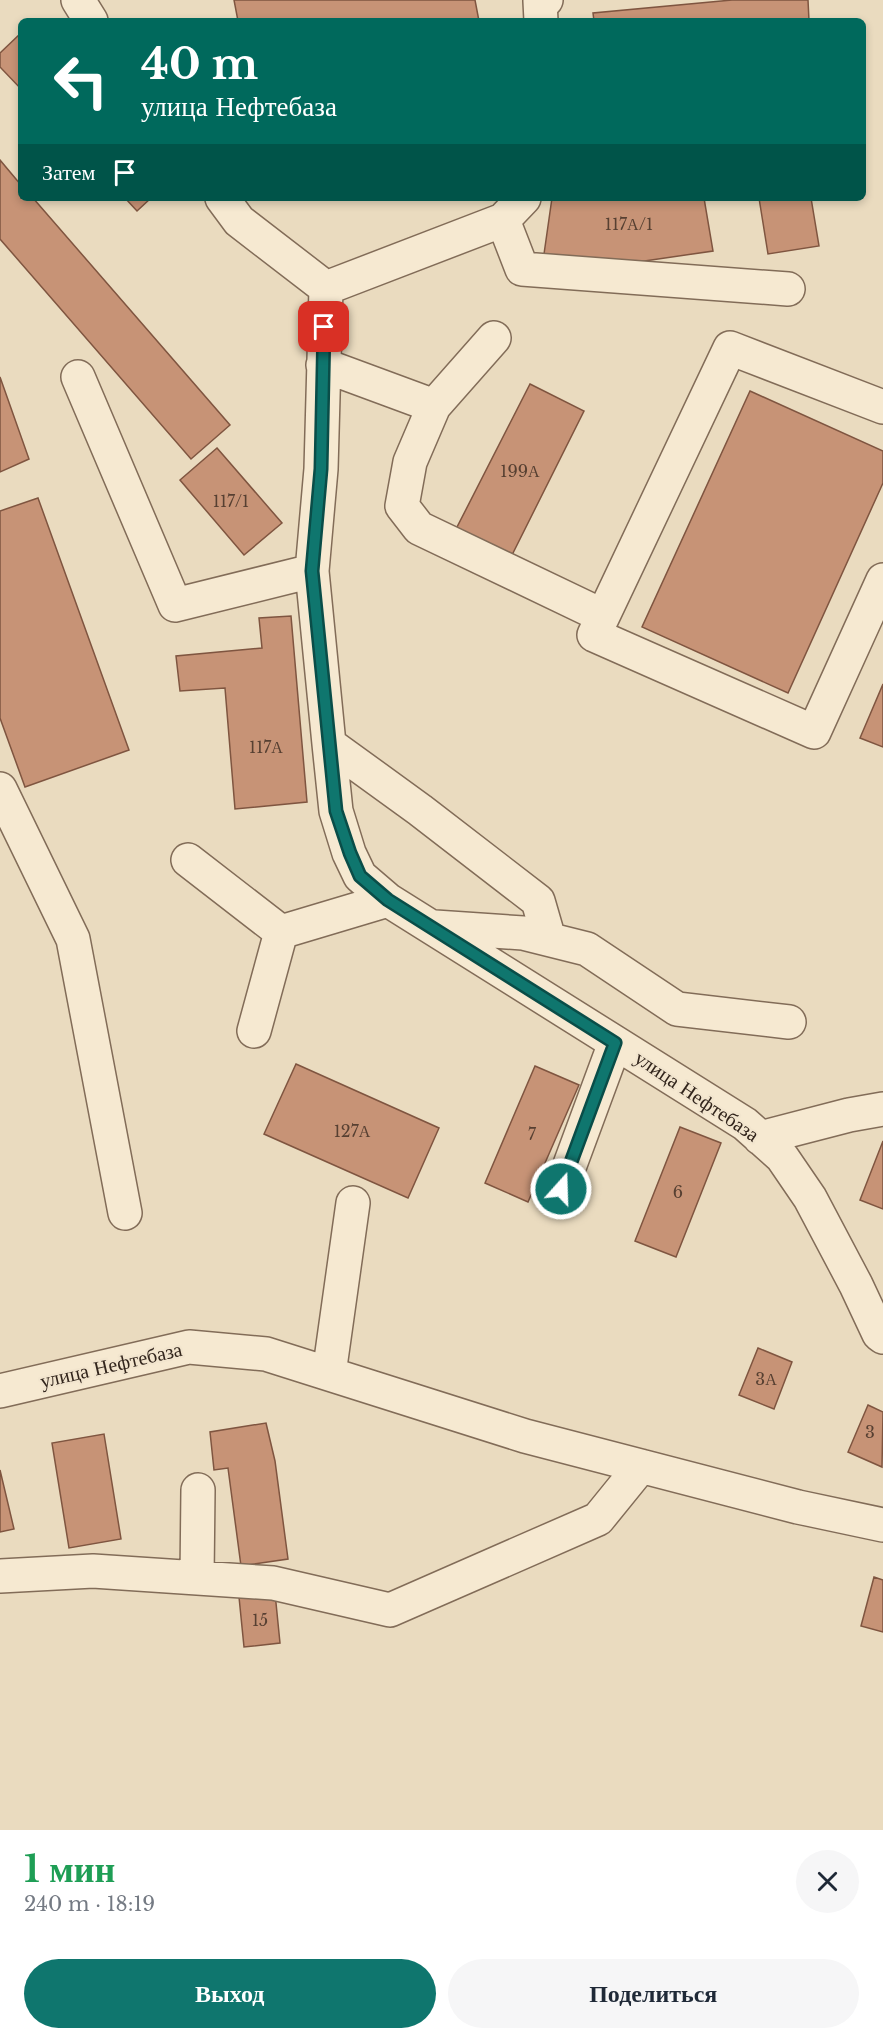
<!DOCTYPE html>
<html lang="ru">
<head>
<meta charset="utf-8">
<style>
	body { margin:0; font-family:"Libre Baskerville",serif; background:#f6f6f7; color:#1f2937; height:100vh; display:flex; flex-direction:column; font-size:22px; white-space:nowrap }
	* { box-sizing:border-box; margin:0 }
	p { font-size:20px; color:#747a83 }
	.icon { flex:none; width:33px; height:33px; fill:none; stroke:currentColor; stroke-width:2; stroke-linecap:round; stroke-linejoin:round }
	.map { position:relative; height:1830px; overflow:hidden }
	.details { display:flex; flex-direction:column; background:#fff; flex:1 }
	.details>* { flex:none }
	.hud { position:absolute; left:18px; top:18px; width:848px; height:183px; border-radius:9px; box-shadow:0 3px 9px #0003; background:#00695c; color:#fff; overflow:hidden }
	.pin { position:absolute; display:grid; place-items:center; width:51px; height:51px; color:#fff; margin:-26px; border-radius:12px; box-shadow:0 3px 9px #0006 }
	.me { position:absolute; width:66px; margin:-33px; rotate:20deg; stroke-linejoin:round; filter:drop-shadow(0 0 4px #0008) }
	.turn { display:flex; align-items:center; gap:21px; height:126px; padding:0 24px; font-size:27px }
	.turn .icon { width:78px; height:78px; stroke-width:2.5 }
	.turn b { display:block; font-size:42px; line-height:51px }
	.then { display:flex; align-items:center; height:57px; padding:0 24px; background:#0003; gap:12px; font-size:22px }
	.round { display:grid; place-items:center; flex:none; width:63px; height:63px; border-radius:32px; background:#f6f6f7 }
	.summary { display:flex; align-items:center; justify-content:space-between; height:102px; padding:0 24px }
	h1 { font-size:36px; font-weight:800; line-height:45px; color:#1e9e55 }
	.button { display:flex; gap:12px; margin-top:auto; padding:12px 24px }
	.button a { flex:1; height:69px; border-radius:36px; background:#0f766e; color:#fff; font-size:24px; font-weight:800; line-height:69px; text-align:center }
	.button a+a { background:#f6f6f7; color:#1f2937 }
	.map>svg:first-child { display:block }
	.building { fill:#c79376; stroke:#7f5540; stroke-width:1.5 }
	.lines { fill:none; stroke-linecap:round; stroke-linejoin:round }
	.minor-casing { stroke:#826c58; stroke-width:36 }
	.minor { stroke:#f6e9d1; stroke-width:33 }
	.route-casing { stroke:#0a4d48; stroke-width:15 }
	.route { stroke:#0f766e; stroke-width:10 }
	.labels { text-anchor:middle; stroke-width:4.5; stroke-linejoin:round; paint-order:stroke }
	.number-label { font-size:16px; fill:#574032 }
	.street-label { font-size:20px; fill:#32251c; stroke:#f2e5ce }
</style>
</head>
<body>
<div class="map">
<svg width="883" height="1830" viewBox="0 0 883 1830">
	<rect width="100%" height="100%" fill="#eadbbf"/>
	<!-- building -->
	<path class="building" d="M234 0H475L479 21H238Z
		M732 0H808L809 21H594L593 13Z
		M21 33V89L0 67V53Z
		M0 160 21 185V198H33L230 425 191 459 0 239Z
		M125 198H151L137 211Z
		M552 198H704L713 251 617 265 544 254Z
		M759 198H811L819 246 768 254Z
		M0 377 29 459 0 472Z
		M530 384 584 411 510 559 455 531Z
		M750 391 883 451V483L788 693 642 627Z
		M217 448 282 523 244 555 180 480Z
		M38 498 129 750 25 787 0 718V511Z
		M291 616 307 802 235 809 225 688 180 691 176 656 262 648 259 618Z
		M883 684V747L860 738Z
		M296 1064 439 1128 408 1198 264 1134Z
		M535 1066 579 1085 528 1202 485 1183Z
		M680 1127 721 1143 676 1257 635 1241Z
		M883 1141V1209L860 1200Z
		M758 1348 792 1362 774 1409 739 1395Z
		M868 1405 883 1412 882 1467 848 1452Z
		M266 1423 275 1461 288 1559 241 1566 228 1468 214 1470 210 1432Z
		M104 1434 121 1539 69 1548 52 1443Z
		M0 1470 14 1529 0 1532Z
		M874 1577 883 1580V1632L861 1626Z
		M275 1593 280 1643 244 1647 239 1597Z"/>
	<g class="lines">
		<defs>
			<path id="minor" d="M78 0 91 21
				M541 21 540 1 546 0
				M222 198 239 221 326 288
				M503 220 522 269 788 289
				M326 288 321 469 312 571 329 744 336 811 349 853 360 876 388 900 745 1124 782 1157 810 1198 856 1285 879 1334 883 1337
				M326 288 503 220 524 198
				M323 365 434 406 410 462 402 506 419 528 603 616
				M78 377 175 605 312 571
				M434 406 494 338
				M883 407 730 348 594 635 814 732 883 580
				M329 744 420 810 538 901 549 939
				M0 789 73 939 125 1213
				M188 860 281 932
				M435 927 523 933 587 949 677 1009 789 1022
				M254 1031 281 932 388 900
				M760 1138 849 1115 883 1109
				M561 1189 615 1043
				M329 1374 353 1203
				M0 1391 189 1347 266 1354 525 1436 798 1507 883 1525
				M0 1576 93 1571 273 1583 390 1610 598 1519 641 1466
				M197 1578 198 1490"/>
		</defs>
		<!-- minor casing -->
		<use href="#minor" class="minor-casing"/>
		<!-- minor -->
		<use href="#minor" class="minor"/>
	</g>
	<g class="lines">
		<defs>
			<path id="route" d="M324 327 321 469 312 571 336 811 350 853 360 876 388 900 615 1043 561 1189"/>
		</defs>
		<!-- route casing -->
		<use href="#route" class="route-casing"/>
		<!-- route -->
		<use href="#route" class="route"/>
	</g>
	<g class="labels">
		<!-- number labels -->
		<g class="number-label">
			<text x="629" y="230">117А/1</text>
			<text x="520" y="477">199А</text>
			<text x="231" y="507">117/1</text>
			<text x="266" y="753">117А</text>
			<text x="352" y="1137">127А</text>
			<text x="532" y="1140">7</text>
			<text x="678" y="1198">6</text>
			<text x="766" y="1385">3А</text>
			<text x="870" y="1438">3</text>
			<text x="260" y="1626">15</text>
		</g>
		<!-- street labels -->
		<g class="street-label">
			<text transform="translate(697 1096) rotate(34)" y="7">улица Нефтебаза</text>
			<text transform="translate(111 1365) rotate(-13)" y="7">улица Нефтебаза</text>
		</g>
	</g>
</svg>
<div class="pin" style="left:324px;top:327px;background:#d93025"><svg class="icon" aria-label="arrive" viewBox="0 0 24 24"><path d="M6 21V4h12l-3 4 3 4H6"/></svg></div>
<svg class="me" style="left:561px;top:1189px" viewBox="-20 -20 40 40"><circle r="17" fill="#0f766e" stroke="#fff" stroke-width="3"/><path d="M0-11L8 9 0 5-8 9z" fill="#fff"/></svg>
<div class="hud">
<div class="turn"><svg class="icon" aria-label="left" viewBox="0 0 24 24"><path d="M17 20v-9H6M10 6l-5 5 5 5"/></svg><div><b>40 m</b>улица Нефтебаза</div></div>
<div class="then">Затем<svg class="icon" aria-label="arrive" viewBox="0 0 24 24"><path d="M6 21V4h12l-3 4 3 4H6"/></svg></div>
</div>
</div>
<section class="details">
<div class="summary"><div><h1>1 мин</h1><p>240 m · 18:19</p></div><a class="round"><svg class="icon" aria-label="close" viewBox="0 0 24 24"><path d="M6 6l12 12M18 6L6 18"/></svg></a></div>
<div class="button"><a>Выход</a><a>Поделиться</a></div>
</section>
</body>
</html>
